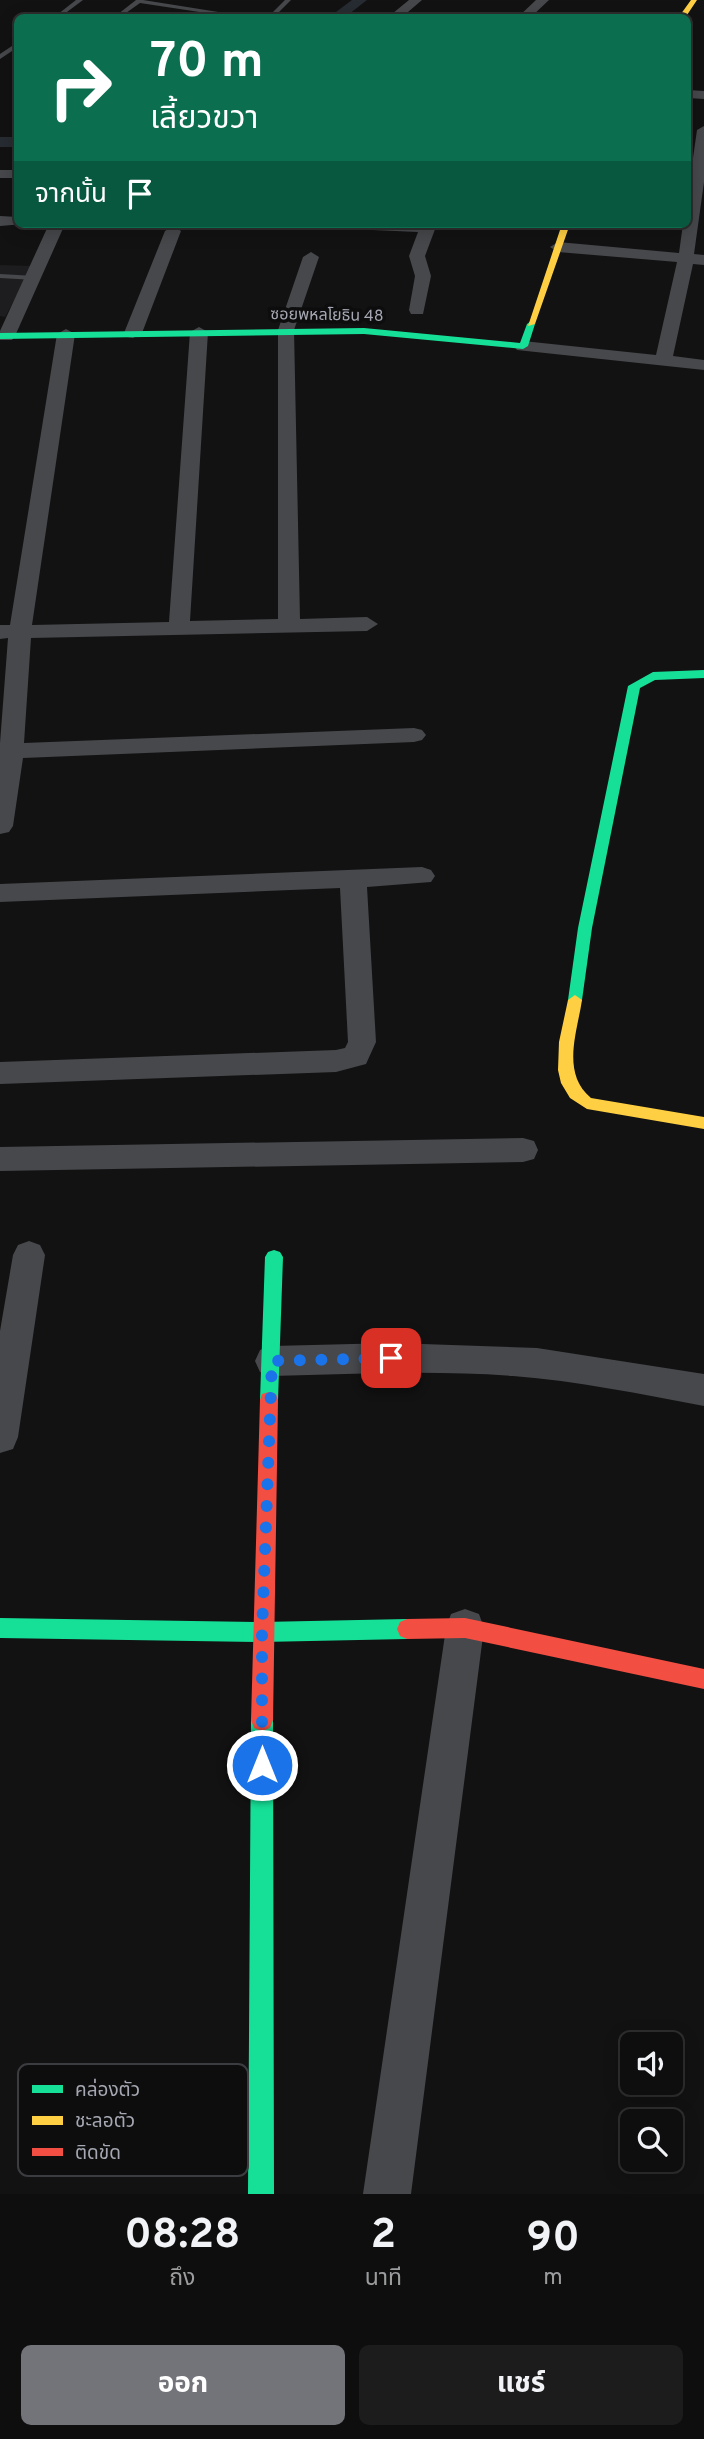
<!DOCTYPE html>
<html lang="th">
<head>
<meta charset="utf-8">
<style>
	body { margin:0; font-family:Overpass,"Noto Sans Thai",sans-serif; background:#1c1c1c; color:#f1f3f6; height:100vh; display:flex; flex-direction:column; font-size:26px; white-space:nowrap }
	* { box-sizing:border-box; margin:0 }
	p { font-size:23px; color:#9b9c9e }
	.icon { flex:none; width:38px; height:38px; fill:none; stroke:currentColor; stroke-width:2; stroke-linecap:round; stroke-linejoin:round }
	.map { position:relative; height:2194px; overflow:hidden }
	.details { display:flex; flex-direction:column; background:#0e0e0e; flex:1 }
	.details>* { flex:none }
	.hud { position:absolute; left:14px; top:14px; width:677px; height:214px; border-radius:10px; box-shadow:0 4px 18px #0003,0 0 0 2px #2e2e2e; background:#0b6e4f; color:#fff; overflow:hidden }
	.controls { position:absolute; left:620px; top:2032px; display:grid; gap:14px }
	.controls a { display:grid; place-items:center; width:63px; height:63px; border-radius:10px; background:#0e0e0e; box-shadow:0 4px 18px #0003,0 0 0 2px #2e2e2e; font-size:35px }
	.pin { position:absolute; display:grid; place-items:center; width:60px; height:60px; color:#fff; margin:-30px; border-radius:14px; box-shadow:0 4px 10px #0006 }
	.me { position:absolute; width:77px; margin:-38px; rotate:0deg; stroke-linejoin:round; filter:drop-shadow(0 0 5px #0008) }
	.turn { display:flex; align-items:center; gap:24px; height:147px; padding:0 21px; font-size:32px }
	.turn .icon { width:91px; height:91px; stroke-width:2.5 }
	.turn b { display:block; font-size:49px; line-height:60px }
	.then { display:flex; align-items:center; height:66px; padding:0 21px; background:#0003; gap:14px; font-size:26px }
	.eta { display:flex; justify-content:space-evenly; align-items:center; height:119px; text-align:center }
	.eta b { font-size:42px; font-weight:700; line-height:49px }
	.primary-button { display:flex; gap:14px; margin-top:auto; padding:14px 21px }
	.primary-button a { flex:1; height:80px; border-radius:10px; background:#72747a; color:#fff; font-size:28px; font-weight:700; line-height:80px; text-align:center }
	.primary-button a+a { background:#1c1c1c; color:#f1f3f6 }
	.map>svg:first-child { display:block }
	.built { fill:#1d1d1f }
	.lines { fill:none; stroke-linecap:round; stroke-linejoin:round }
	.canal { fill:#272c32; fill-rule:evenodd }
	.lane { fill:#47484b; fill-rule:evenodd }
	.street { fill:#47484b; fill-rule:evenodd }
	.fast { fill:#16e098; fill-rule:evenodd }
	.slow { fill:#ffcf43; fill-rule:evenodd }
	.jam { fill:#f24e42; fill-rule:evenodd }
	.route { stroke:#1a73e8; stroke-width:12; stroke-dasharray:0 21.6 }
	.labels { text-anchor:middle; stroke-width:7; stroke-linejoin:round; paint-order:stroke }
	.far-street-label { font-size:16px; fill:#a5a8b2; stroke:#0d0d0e }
	.key { fill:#0d0d0e; stroke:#3b3c3f; stroke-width:2 }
	.key-label { font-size:19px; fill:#a5a8b2 }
</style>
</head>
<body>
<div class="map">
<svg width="704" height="2194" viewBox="0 0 704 2194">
	<rect width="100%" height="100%" fill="#121213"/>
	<!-- built -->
	<path class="built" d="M0 265 33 266 5 317 0 316Z"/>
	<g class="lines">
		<!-- canal -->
		<path class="canal" d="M352 0H367L344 18H328Z
			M0 137H18V147H0Z"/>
		<!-- lane -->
		<path class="lane" d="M76 0H83L59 18H53Z
			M136 0H143L256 18H239L140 3 119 18H113Z
			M285 0H291L273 18H267Z
			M18 42V47L0 59V54Z
			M0 274 35 276 39 278 35 280 0 278Z"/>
		<!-- street -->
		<path class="street" d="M409 0H422L401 18H387Z
			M536 0H549L530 18H517Z
			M688 90 704 91V99L688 98Z
			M704 126V182L694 254 704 255V265L693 264 673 356 704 360V370L517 350 514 346 523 341 656 355 677 262 558 252 550 247 558 242 679 253 683 224H688V193L697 130Z
			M0 170H18V178H0Z
			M0 216 18 217V224H24L0 226Z
			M49 224H65L15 336 12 340H0V331Z
			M341 224H437L425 256 431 276 423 314H411L409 310 415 276 409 256 418 232 349 229Z
			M173 226 181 231 142 333 133 338 127 337 124 333 165 231Z
			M311 252 319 257 294 330 300 619 367 617 378 624 367 631 31 638 24 743 414 728 422 730 426 735 422 740 414 742 23 758 13 826 9 832 0 834V743L8 638 0 639V625H10L57 334 66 329 75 334 32 625 169 622 190 332 199 327 208 332 190 621 278 619V330L303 257Z
			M422 867 431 870 435 876 431 882 367 887 376 1042 366 1064 336 1072 0 1084V1062L336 1050 345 1048 348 1042 340 888 0 902V884Z
			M523 1138 534 1141 538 1150 534 1159 523 1162 0 1171V1147Z
			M29 1241 40 1245 45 1255 18 1437 13 1449 0 1453V1331L13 1255 18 1245Z
			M393 1343 537 1348 704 1374V1406C641 1394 577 1381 513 1376 433 1370 352 1374 272 1376L260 1372 255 1361 260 1350 272 1346Z
			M465 1609 479 1614 484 1628 411 2194H363L446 1628 451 1614Z"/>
		<!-- fast -->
		<path class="fast" d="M531 321 535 324 528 346 523 349 364 334 0 339V333L364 328 520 343 527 324Z
			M704 670V678L655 680 640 688 592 928 582 1000 580 1004H570L568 1000 578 928 628 686 653 672Z
			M274 1250 280 1252 283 1257 278 1400 276 1406 269 1408 262 1406 260 1400 265 1257 268 1252Z
			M0 1618 262 1622 407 1619 414 1622 417 1629 414 1636 407 1639 262 1642 0 1638Z
			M262 1709 270 1712 273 1720 274 2194H248L251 1720 254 1712Z"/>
		<!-- slow -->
		<path class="slow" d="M691 0H697L685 18H678Z
			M562 224H570L535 324 528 326Z
			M575 995 582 1000C577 1033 561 1073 591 1098L704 1117V1129L587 1109 570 1098 561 1083 558 1070 559 1042 568 1000Z"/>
		<!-- jam -->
		<path class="jam" d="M269 1392 276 1394 278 1400 273 1720 270 1728 262 1731 254 1728 251 1720 260 1400 262 1394Z
			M465 1618 704 1669V1689L465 1638 407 1639 400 1636 397 1629 400 1622 407 1619Z"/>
	</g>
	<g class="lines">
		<!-- route -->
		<path class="route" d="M262 1765V1632L272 1361 391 1358"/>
	</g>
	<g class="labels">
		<!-- far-street labels -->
		<g class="far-street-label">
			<text transform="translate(327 314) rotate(1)" y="6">ซอยพหลโยธิน 48</text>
		</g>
	</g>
	<!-- legend -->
	<rect x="18" y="2064" width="230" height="112" rx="10" class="key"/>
	<rect x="32" y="2085" width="31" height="8" fill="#16e098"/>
	<rect x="32" y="2116" width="31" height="9" fill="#ffcf43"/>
	<rect x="32" y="2148" width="31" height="8" fill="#f24e42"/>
	<g class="key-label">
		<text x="75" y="2096">คล่องตัว</text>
		<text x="75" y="2127">ชะลอตัว</text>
		<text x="75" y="2159">ติดขัด</text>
	</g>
</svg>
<div class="controls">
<a><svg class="icon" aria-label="sound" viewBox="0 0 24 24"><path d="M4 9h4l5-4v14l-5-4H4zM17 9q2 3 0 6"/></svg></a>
<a><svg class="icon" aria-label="search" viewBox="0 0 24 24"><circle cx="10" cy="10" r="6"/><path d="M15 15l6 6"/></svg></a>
</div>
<div class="pin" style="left:391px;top:1358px;background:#d93025"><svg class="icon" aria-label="arrive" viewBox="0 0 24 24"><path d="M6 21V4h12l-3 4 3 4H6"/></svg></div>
<svg class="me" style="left:262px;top:1765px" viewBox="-20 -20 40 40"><circle r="17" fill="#1a73e8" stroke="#fff" stroke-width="3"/><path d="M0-11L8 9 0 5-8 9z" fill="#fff"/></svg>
<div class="hud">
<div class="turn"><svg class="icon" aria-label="right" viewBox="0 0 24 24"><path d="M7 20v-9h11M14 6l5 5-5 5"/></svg><div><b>70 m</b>เลี้ยวขวา</div></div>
<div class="then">จากนั้น<svg class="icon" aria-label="arrive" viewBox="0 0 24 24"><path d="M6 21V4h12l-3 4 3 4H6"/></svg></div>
</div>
</div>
<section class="details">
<div class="eta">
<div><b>08:28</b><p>ถึง</p></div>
<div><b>2</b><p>นาที</p></div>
<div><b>90</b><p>m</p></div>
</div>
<div class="primary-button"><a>ออก</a><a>แชร์</a></div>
</section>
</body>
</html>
